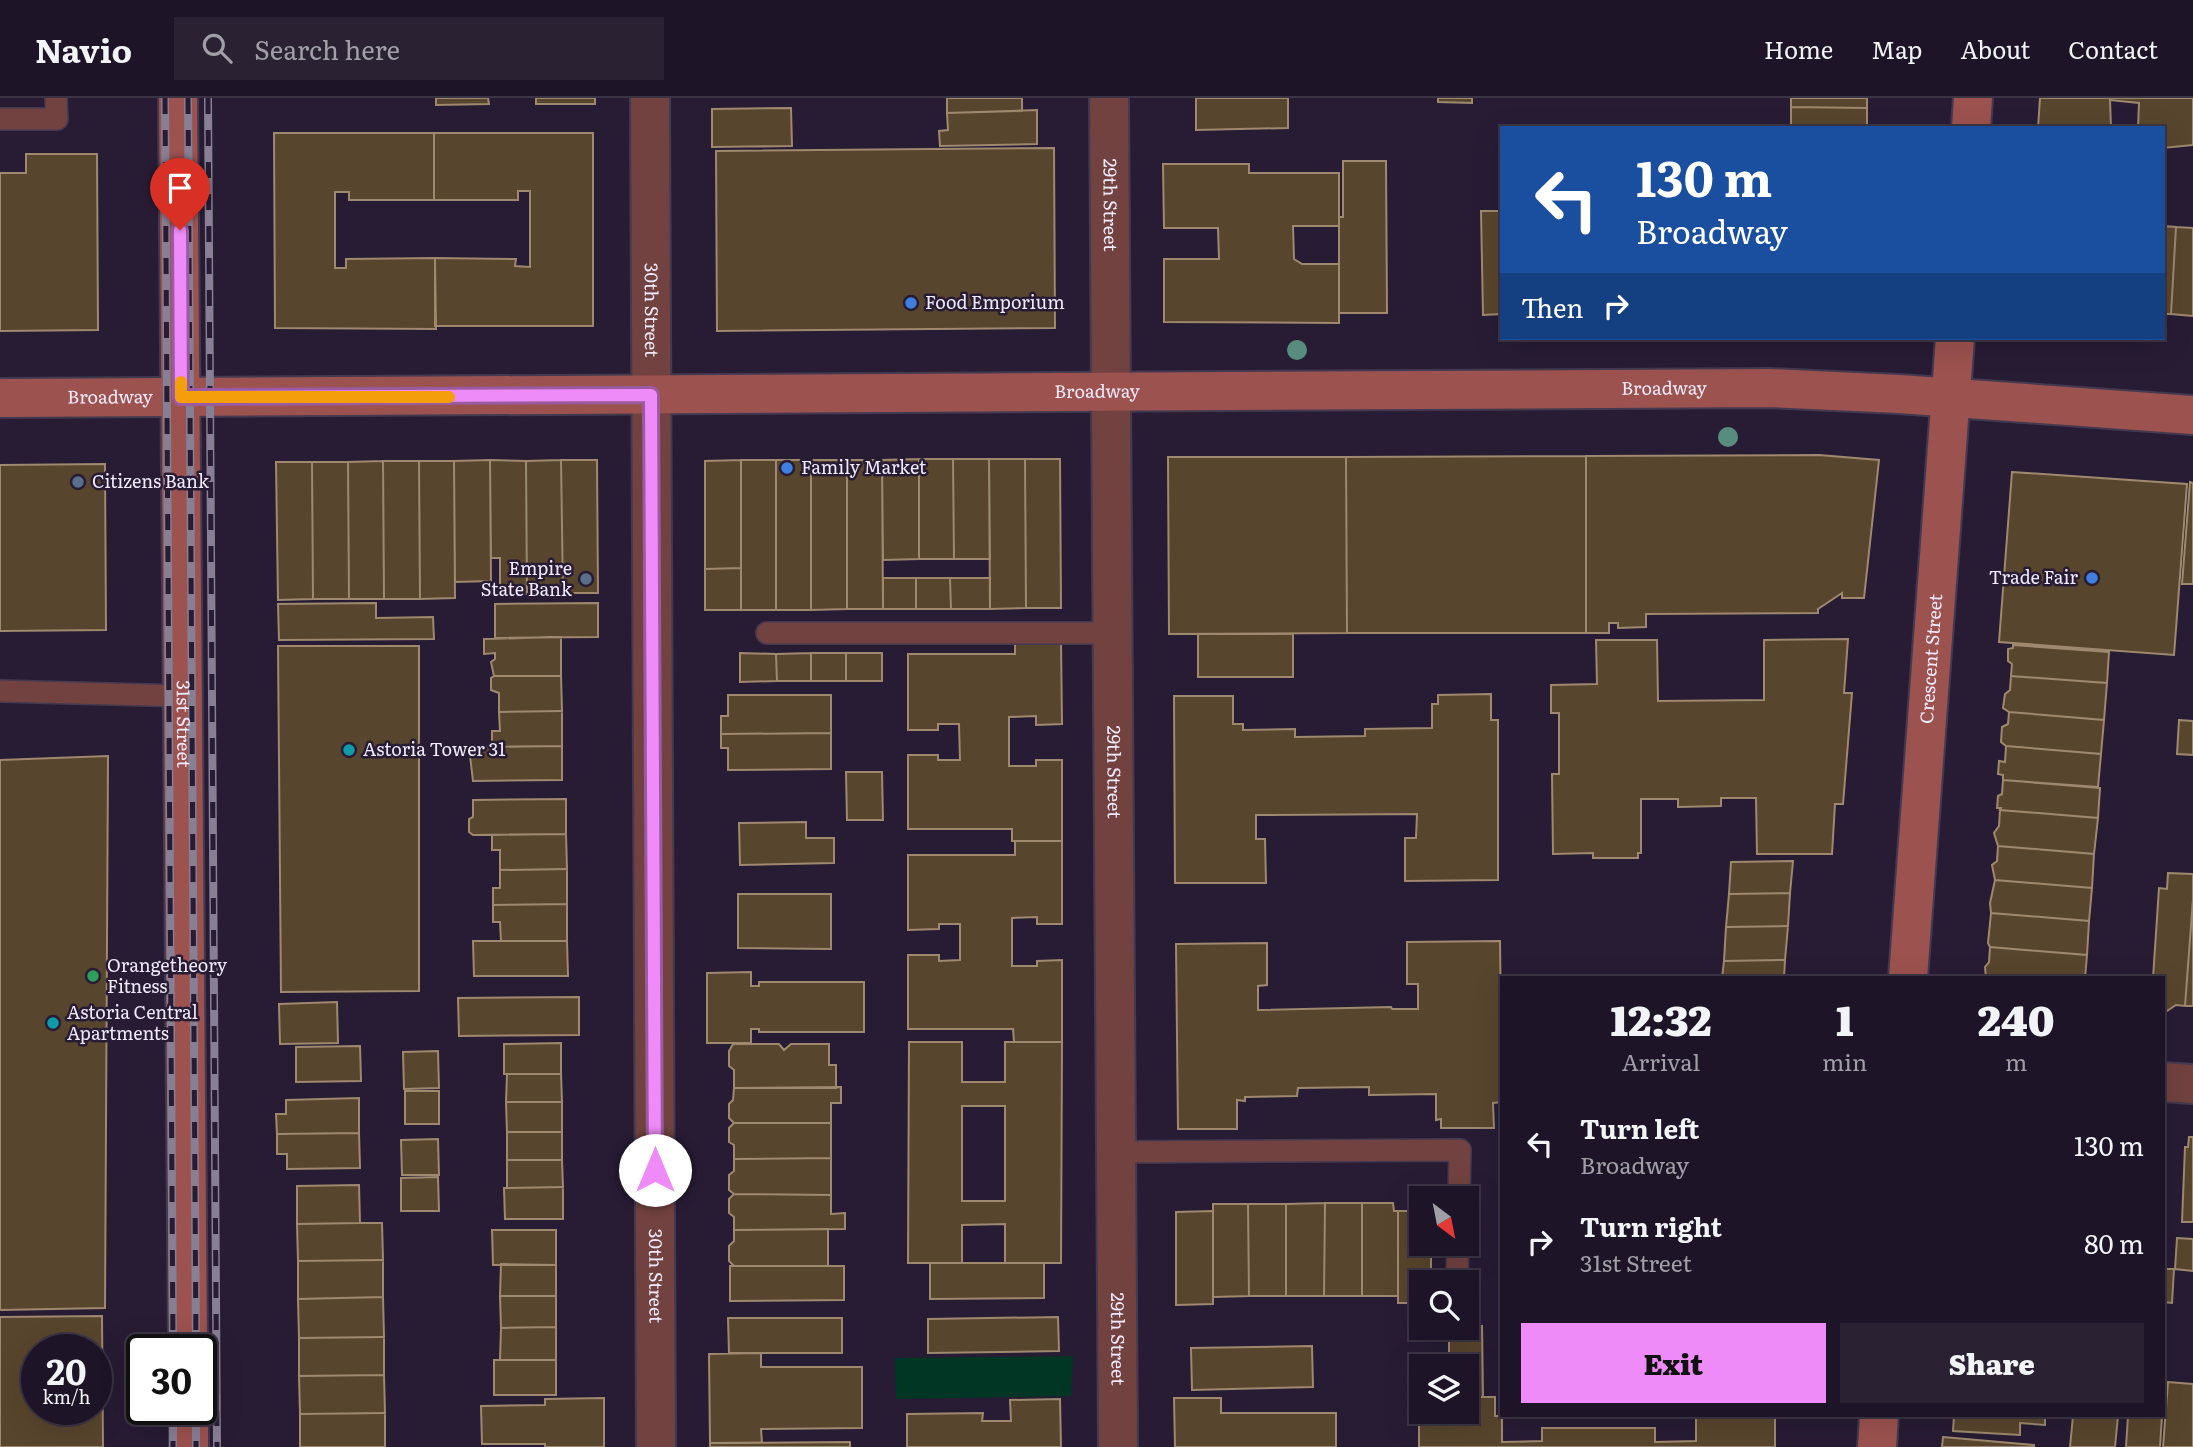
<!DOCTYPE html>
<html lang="en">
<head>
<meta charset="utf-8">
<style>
	body { margin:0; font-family:Literata,serif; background:#2a2233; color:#f1f3f6; height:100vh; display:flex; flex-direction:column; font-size:26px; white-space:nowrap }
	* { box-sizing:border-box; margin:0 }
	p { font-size:23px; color:#a09fa7 }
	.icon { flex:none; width:38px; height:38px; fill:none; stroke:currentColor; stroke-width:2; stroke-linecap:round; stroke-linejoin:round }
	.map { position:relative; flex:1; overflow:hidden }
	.panel { position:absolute; left:1500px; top:878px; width:665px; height:441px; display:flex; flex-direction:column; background:#1d1527; border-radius:0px; box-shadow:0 7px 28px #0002,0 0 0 2px #3b3444 }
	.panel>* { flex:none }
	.hud { position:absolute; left:1500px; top:28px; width:665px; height:214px; border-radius:0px; box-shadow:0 7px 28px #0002,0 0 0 2px #3b3444; background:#1a4fa0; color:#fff; overflow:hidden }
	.needle { width:46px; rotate:148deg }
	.tools { position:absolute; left:1409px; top:1088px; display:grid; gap:14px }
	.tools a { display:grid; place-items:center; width:70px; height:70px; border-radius:0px; background:#1d1527; box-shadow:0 7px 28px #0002,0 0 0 2px #3b3444; font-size:35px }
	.speed { position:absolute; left:21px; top:1236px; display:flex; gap:14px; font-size:35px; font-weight:700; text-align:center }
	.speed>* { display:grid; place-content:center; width:91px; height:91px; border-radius:50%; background:#1d1527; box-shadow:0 7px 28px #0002,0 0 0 2px #3b3444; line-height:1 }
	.speed small { font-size:18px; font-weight:400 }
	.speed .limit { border:4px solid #111; border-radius:10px; background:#fff; color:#111 }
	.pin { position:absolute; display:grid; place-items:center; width:60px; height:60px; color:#fff; margin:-72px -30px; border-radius:50% 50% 50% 0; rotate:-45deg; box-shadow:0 0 7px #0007 }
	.pin .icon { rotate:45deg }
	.me { position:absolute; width:77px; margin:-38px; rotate:0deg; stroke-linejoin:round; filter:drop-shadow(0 0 5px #0008) }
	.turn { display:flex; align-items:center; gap:24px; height:147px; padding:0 21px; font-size:32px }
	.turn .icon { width:91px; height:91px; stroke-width:2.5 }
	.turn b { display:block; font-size:49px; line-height:60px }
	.then { display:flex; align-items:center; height:66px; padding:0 21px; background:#0003; gap:14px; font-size:26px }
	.eta { display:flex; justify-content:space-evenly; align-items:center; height:119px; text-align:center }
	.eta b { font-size:42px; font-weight:800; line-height:49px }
	.cta { display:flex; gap:14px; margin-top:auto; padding:14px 21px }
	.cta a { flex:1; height:80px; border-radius:0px; background:#ee8bf8; color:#111; font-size:28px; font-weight:800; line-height:80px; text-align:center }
	.cta a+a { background:#2a2233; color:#f1f3f6 }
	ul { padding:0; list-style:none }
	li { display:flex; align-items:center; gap:21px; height:98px; padding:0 21px }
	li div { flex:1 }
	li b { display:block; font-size:26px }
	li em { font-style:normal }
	header { display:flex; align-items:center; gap:42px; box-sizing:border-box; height:98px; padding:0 35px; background:#1d1527; border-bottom:2px solid #3b3444 }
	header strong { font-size:33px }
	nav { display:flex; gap:38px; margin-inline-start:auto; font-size:24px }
	.search { width:490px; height:63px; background:#2a2233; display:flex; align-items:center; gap:18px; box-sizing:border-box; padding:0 24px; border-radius:0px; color:#a09fa7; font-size:26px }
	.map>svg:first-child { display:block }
	.green { fill:#023624 }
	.building { fill:#58452d; stroke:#9e896f; stroke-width:2; fill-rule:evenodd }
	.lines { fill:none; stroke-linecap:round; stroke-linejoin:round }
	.lane-casing { stroke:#433950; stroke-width:24 }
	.street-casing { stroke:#433950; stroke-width:42 }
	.secondary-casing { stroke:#433950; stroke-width:42 }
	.lane { stroke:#71423f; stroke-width:21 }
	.street { stroke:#71423f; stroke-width:38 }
	.secondary { stroke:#9c524f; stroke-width:38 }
	.rail-casing { stroke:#877f93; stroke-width:8 }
	.rail { stroke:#271c34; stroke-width:5; stroke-dasharray:16; stroke-linecap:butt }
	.tree { fill:#588c7e }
	.route-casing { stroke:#9b5aa1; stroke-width:18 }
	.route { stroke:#ee8bf8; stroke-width:12 }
	.slow { stroke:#f59e0b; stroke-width:12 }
	.shop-dot { fill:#3f7fe0; stroke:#271c34; stroke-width:2.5 }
	.service-dot { fill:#5c6f8a; stroke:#271c34; stroke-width:2.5 }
	.culture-dot { fill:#0f9aa8; stroke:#271c34; stroke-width:2.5 }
	.leisure-dot { fill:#2e9e5b; stroke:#271c34; stroke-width:2.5 }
	.labels { text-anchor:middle; stroke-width:5; stroke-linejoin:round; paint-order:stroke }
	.street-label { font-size:18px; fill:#efe9f9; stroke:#271c34 }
	.poi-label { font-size:18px; fill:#efe9f9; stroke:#271c34; text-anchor:start }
</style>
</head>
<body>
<header>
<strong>Navio</strong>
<div class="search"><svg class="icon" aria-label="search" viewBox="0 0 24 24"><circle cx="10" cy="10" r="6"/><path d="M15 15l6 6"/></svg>Search here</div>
<nav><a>Home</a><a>Map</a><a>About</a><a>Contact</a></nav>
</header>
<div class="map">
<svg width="2193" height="1349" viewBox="0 0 2193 1349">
	<rect width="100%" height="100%" fill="#271c34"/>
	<!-- green -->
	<path class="green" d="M1073 1258 1071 1298 896 1301 895 1260Z"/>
	<!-- building -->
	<path class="building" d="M436 0H488L489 6 436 7Z
		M536 0H595V6H536Z
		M947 0H1022V13L947 15Z
		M1196 0H1288V30L1196 32Z
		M1438 0H1472V5L1438 4Z
		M1791 0H1867V10L1791 9Z
		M2040 0H2193V47L2163 50V30H2138L2139 5 2110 2 2111 30H2038Z
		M1791 9 1867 10V30H1791Z
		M791 10 792 48 712 49V11Z
		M1037 12V46L940 48 939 33 948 32 947 15Z
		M274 35H434V102H349V94H335V170H346V161L435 160 436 231 275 230Z
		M434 35H593V228H435V160L516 161 515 168 530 169V93H518V102H434Z
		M1054 50 1055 230 717 233 716 53Z
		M26 56H97L98 232 0 233V75H26Z
		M1343 63H1386L1387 215H1339V119H1343Z
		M1163 66H1249V75H1339V128H1293L1294 161 1302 166H1339V225L1164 224V161H1219L1218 130H1164Z
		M1481 113H1502V216L1483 217Z
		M2163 128 2176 129 2171 216H2163Z
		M2176 129 2193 130V218L2171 216Z
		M1819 357 1879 362 1864 500H1842V495L1818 511V515L1646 516V529L1618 530V525H1609V535H1586V358Z
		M1586 358V535H1347L1346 359Z
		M1168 359H1346L1347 535 1169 536Z
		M919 361H953L954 461H919Z
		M919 361V461L883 462 882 362Z
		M953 361H989L990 461H954Z
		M989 361H1025L1026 510 990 511Z
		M1025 361H1060L1061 510H1026Z
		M490 362 526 363 527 496H500V460H491Z
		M490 362 491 483 455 484 454 363Z
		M561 362 563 495 527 496 526 363Z
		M561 362H597L598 495H563Z
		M741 362H776V512H741Z
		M741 362V470L705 471V363Z
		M776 362H811V512H776Z
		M811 362H847V511L811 512Z
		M847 362H882L883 511H847Z
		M383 363H419L420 501H384Z
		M383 363 384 501H349L348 364Z
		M419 363H454L455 500 420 501Z
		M276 364H312L313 501 278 502Z
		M312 364H348L349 501H313Z
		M105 366 106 532 0 533V367Z
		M2012 374 2187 386 2174 557 1999 544Z
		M2190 384 2193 385V486H2182Z
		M741 470V512H705V471Z
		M883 480H916V511H883Z
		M916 480H950L951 511H916Z
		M950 480H990V511H951Z
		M376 505V520L433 519 434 541 279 542 278 506Z
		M598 505V539L495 540V506Z
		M1198 536H1293V579H1198Z
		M561 539V578H494L491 564 495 561V555L484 556V541Z
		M1848 541 1844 595H1852L1843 706H1835L1832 756H1757L1756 700H1721V708L1678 709V701H1641V755H1638V760H1593V755L1553 756 1552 676H1559V615H1551V587L1597 586 1596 542H1657L1658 603 1764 602V542Z
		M1015 543H1061L1062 626 1036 627V618L1009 619V668H1036V662H1062V743H1012V731H908V657H938V662H960L959 626H938V632H908V556H1015Z
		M2013 547 2109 554 2107 585 2011 578 2012 566 2008 563V551L2013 550Z
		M278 548H419V893L281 894Z
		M740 555 776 556 777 583 740 584Z
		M811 555H846V583H811Z
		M811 555V583H777L776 556Z
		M846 555H882V583H846Z
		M494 578H561L562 613 499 614V595L491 592V580Z
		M2011 578 2107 585 2104 622 2009 614 2003 610 2005 596 2010 592Z
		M1491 596V622H1498V782L1405 783V740H1416L1417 716 1256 717V741H1265L1266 785H1175L1174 598H1233V626H1243V632L1295 631V639L1365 638V631L1432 630V606H1438V597Z
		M728 597H831V635L721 636V618H728Z
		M562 613V648L492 649V633H500L499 614Z
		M2009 614 2104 622 2101 656 2006 648 2001 644 2002 629 2008 626Z
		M2179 622 2193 623V657L2177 656Z
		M831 635V671L728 672V650H721V636Z
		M562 648V682L473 683 469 649Z
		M2006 648 2101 656 2098 689 2003 682V677L1998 676 1999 663 2005 664Z
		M108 658 105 1210 0 1212V662Z
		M846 674H882L883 722H847Z
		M2003 682 2100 690 2098 720 2000 712 2001 710H1997L1998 698 2002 696Z
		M566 701V736L473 737 469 734V721L473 719V702Z
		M2000 712 2098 720 2094 756 1998 748 1994 735 1999 728Z
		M806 724V740H834V765L740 767 739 725Z
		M566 736 567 771 500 772V752H492V737Z
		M1015 743H1062V826H1037V819L1012 820V868H1037V863L1062 862V944H1014L1013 931H908V857H939V863L960 862V826H939V831L908 832V757H1015Z
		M1998 748 2094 756 2092 790 1995 782 1992 767 1997 763Z
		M1793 763 1790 795 1729 796 1731 764Z
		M567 771V806L493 807V790H500V772Z
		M2168 775 2193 776V801L2185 908 2176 907 2167 913 2163 912V880H2153L2159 790 2167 791Z
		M1995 782 2092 790 2089 823 1991 815 1990 805Z
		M1790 795 1788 828 1726 829 1729 796Z
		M738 796H831V851L738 850Z
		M2193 801V908H2185Z
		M567 806V843H501L500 824H493V807Z
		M1991 815 2089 823 2087 857 1990 849 1988 845Z
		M1788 828 1785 862 1724 863 1726 829Z
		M473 843H567L568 878H474Z
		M1500 843 1502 1004 1493 1005 1494 1030H1441V1021L1436 1022V996L1369 997V989L1298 990 1297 998 1245 999V1003L1237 1002V1031H1178L1176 846 1267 845V887L1258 888V912L1391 909 1392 911H1418V886H1407V844Z
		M1990 849 2087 857 2085 880H1986L1985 869 1989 864Z
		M1785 862 1784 880H1722L1724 863Z
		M751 874V888H759V884H864V934H759V931H751V945H707V875Z
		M579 899V937L459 938 458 900Z
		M337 904 338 945 280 946 279 906Z
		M909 944H962V984H1005V944H1062L1061 1165H1005V1126L962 1127V1165H908ZM962 1008H1005V1103H962Z
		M561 945V976H504V946Z
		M733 946H779L784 952 791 946H829V967H836V990H734V972L729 968V953Z
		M360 948 361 983 296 984V949Z
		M438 953 439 990 404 991 403 954Z
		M507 976H561L562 1004H506Z
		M841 989V1005H831V1025H734L729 1020V1006L733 1002 734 990Z
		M405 993H439V1026H405Z
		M359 1000V1035L277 1036 276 1016H286V1002Z
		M506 1004H562V1034H507Z
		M734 1025H831V1060L734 1061V1047L729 1044V1030Z
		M507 1034H562V1062H507Z
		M359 1035 360 1070 287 1071V1056H277V1036Z
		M2189 1039H2193V1124H2182L2185 1049H2188Z
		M438 1041 439 1077H402L401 1042Z
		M831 1060V1097L734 1096 729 1092V1077L734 1073V1061Z
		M507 1062H562L563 1089 507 1090Z
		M438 1079 439 1113H401V1080Z
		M359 1087 360 1125 297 1126V1088Z
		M563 1089V1121H505L504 1090Z
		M734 1096 831 1097V1116L845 1115V1131L734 1132V1119L729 1115V1101Z
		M1325 1105 1324 1198H1286V1106Z
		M1325 1105H1362V1198H1324Z
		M1362 1105H1393L1394 1113H1398V1198H1362Z
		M1213 1106H1248L1249 1198 1213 1199Z
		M1248 1106H1286V1198H1249Z
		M1213 1113V1206L1176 1207V1114Z
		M1398 1113H1421V1146H1431V1185H1421V1205H1398Z
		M360 1125H382L383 1162 298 1163 297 1126Z
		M828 1131V1168H734L729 1163V1148L734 1143V1132Z
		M492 1132H556V1167H493Z
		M2177 1140 2193 1141V1173L2175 1171Z
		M383 1162V1199L298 1201V1163Z
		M930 1165H1044V1200L930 1201Z
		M501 1166 556 1167V1198H500Z
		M730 1168H844V1202L730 1203Z
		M2163 1171H2174L2172 1205 2163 1204Z
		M500 1198H556V1229L501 1230Z
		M383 1199 384 1239 299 1240 298 1201Z
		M102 1218 103 1349H0V1219ZM37 1251H96V1311H37Z
		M1058 1219 1059 1253 928 1255V1221Z
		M728 1220H842V1255H729Z
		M1466 1228H1482L1483 1299H1466V1269H1449V1230H1466Z
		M556 1229V1262H500L501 1230Z
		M384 1239V1277L299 1278V1240Z
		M1312 1248 1313 1289 1192 1292 1191 1250Z
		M761 1255V1269H862V1330L761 1331 762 1345H710L709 1256Z
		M494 1262H556V1297H494Z
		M384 1277 385 1315 300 1316 299 1278Z
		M2168 1284 2193 1286V1349H2163Z
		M1419 1299H1421V1314H1466V1299H1495V1318H1502V1344L1542 1343V1330H1655V1344L1696 1343V1318L1780 1319 1775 1320V1349H1419Z
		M604 1300V1349H545V1346H482L481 1308 545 1307V1301Z
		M1174 1300H1221V1315H1336V1349H1175Z
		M1060 1301 1061 1349H907V1316L983 1315 982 1323H1011L1010 1302Z
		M385 1315V1349H300V1316Z
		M1954 1318H2045V1327L2020 1325V1337L1953 1333Z
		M2073 1318H2118L2115 1349H2070Z
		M2128 1318H2162L2160 1349H2126Z
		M1943 1339 2034 1347V1349H1942Z
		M850 1344V1349H710V1345Z"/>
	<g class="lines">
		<defs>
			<path id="lane" d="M0 21H57L56 0
				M767 535H1113
				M0 593 184 598
				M1116 1054 1460 1052 1459 1101
				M1457 1180 1458 1146"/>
			<g id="street">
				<path id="s1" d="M650 0 656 1349"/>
				<path id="s2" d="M1109 0 1118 1349"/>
				<path d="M2163 984 2193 986"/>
			</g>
			<g id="secondary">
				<path id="s3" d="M178 0 188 1251"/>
				<path d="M1971 30 1973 0"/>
				<path id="s4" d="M0 300 1770 290 1899 296 2193 317"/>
				<path id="s5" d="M1908 880 1955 240"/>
				<path d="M189 1311V1349"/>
				<path d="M1877 1349 1879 1318"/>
			</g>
		</defs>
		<!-- lane casing -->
		<use href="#lane" class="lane-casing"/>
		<!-- street casing -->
		<use href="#street" class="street-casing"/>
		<!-- secondary casing -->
		<use href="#secondary" class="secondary-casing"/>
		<!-- lane -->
		<use href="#lane" class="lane"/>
		<!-- street -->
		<use href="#street" class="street"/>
		<!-- secondary -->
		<use href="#secondary" class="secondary"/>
		<defs>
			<path id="rail" d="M165 0 173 1251
				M188 0 196 1251
				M208 0 217 1349
				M173 1311V1349
				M196 1311V1349"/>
		</defs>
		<!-- rail casing -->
		<use href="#rail" class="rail-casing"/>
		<!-- rail -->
		<use href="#rail" class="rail"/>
	</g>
	<!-- trees -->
	<g class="tree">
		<circle cx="1297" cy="252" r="10"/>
		<circle cx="1728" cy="339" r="10"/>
	</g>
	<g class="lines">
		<defs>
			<path id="route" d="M180 132 181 299 651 297 655 1072"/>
		</defs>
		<!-- route casing -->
		<use href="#route" class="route-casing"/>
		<!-- route -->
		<use href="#route" class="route"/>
		<!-- slow -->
		<path class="slow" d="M181 284V299H449"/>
	</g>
	<!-- markers -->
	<g class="shop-dot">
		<circle cx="911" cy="205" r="7"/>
		<circle cx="787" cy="370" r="7"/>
		<circle cx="2092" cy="480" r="7"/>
	</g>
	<g class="service-dot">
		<circle cx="78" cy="384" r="7"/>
		<circle cx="586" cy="481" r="7"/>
	</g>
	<g class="culture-dot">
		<circle cx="349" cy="652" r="7"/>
		<circle cx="53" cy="925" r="7"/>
	</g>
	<circle class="leisure-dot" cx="93" cy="878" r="7"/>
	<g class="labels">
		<!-- street labels -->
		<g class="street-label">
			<text dy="6" stroke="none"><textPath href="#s2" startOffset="107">29th Street</textPath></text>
			<text dy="6" stroke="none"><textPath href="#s1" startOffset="212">30th Street</textPath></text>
			<text dy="6" stroke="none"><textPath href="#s4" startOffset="1664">Broadway</textPath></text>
			<text dy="6" stroke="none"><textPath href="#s4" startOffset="1097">Broadway</textPath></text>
			<text dy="6" stroke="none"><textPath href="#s4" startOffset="110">Broadway</textPath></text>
			<text dy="6" stroke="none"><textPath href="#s5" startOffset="320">Crescent Street</textPath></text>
			<text dy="6" stroke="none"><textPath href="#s3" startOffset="626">31st Street</textPath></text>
			<text dy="6" stroke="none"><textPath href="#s2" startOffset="674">29th Street</textPath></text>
			<text dy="6" stroke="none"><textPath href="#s1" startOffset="1178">30th Street</textPath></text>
			<text dy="6" stroke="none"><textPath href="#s2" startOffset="1241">29th Street</textPath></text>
		</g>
		<!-- poi labels -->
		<g class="poi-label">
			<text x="925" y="211">Food Emporium</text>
			<text x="801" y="376">Family Market</text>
			<text x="92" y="390">Citizens Bank</text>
			<text x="572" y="477" text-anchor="end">Empire<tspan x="572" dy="21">State Bank</tspan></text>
			<text x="2078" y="486" text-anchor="end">Trade Fair</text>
			<text x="363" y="658">Astoria Tower 31</text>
			<text x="107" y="874">Orangetheory<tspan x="107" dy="21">Fitness</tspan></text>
			<text x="67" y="921">Astoria Central<tspan x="67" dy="21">Apartments</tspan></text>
		</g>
	</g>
</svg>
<div class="tools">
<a><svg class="needle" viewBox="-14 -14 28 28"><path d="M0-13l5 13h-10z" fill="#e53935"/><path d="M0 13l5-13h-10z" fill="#a09fa7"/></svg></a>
<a><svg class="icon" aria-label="search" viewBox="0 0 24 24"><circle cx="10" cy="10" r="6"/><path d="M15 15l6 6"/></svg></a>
<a><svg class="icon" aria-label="layers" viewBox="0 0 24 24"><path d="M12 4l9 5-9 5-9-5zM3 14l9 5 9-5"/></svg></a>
</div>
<div class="speed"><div>20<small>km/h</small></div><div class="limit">30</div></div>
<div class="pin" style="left:180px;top:132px;background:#d93025"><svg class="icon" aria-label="arrive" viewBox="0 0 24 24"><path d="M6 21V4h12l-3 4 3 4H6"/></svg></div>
<svg class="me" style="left:655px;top:1072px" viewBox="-20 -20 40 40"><circle r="19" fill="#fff"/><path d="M0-13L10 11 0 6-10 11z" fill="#ee8bf8"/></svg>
<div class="hud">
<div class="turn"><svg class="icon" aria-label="left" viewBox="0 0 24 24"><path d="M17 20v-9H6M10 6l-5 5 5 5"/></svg><div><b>130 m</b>Broadway</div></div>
<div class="then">Then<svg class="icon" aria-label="right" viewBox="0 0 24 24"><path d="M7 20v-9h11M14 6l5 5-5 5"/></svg></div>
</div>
<section class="panel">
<div class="eta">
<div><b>12:32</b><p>Arrival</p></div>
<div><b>1</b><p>min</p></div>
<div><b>240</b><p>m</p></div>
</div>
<ul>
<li><svg class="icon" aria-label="left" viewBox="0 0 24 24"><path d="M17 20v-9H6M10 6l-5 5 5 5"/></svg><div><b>Turn left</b><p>Broadway</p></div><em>130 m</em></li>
<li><svg class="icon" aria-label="right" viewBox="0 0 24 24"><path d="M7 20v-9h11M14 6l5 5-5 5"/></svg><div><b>Turn right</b><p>31st Street</p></div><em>80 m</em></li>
</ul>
<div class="cta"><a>Exit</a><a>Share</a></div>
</section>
</div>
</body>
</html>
